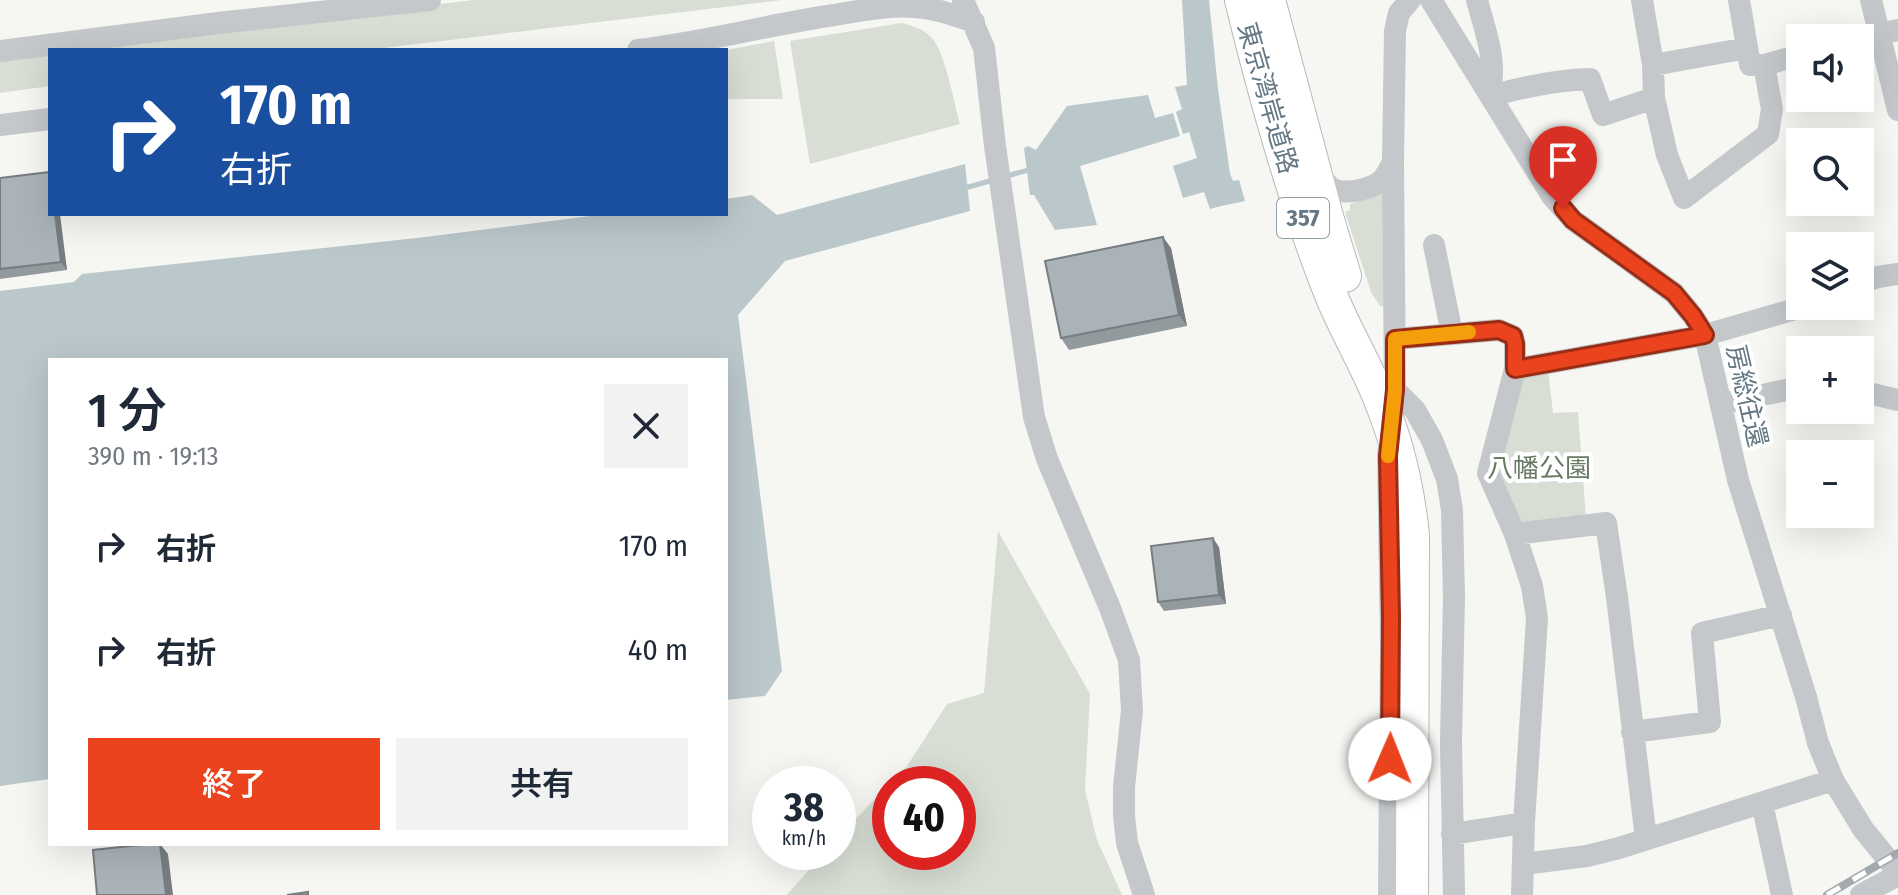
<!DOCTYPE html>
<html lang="ja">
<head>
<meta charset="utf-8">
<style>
	body { margin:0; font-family:"Fira Sans Condensed","Noto Sans JP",sans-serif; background:#f2f2f3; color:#1f2937; height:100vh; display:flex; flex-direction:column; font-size:30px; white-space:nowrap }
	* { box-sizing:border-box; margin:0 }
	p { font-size:26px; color:#747a83 }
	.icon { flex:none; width:44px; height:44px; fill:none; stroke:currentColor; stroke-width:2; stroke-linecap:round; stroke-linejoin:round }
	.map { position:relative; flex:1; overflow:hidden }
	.panel { position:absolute; left:48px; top:358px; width:680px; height:488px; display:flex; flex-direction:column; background:#fff; border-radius:0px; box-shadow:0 8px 32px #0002 }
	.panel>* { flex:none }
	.guide { position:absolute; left:48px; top:48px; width:680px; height:168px; border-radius:0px; box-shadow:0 8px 32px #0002; background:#1a4fa0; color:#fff; overflow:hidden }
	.buttons { position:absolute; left:1786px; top:24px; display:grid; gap:16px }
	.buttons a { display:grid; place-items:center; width:88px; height:88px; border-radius:0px; background:#fff; box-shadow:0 8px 32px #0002; font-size:40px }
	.speed { position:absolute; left:752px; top:766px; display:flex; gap:16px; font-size:40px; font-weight:700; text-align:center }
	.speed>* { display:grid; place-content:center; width:104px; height:104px; border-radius:50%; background:#fff; box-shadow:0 8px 32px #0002; line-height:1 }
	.speed small { font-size:20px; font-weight:400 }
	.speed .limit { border:12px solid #d22; background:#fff; color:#111 }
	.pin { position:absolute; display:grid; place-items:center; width:68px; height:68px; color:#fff; margin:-82px -34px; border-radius:50% 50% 50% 0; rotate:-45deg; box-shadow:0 0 8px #0007 }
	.pin .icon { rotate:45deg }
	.me { position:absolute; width:88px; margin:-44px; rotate:1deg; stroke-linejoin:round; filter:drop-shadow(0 0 6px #0008) }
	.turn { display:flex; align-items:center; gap:28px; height:168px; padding:0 40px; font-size:36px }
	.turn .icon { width:104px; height:104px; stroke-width:2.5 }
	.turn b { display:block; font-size:56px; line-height:68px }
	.round { display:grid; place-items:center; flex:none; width:84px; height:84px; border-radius:0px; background:#f2f2f3 }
	.overview { display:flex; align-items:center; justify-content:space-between; height:136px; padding:0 40px }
	h1 { font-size:48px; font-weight:600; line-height:60px }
	.cta { display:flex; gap:16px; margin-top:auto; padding:16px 40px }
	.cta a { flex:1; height:92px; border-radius:0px; background:#eb431e; color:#fff; font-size:32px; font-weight:600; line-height:92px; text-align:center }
	.cta a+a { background:#f2f2f3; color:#1f2937 }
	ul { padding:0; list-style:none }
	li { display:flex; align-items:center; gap:24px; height:104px; padding:0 40px }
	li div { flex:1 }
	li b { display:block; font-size:30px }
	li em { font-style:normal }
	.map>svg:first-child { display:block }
	.green { fill:#d8ded4; fill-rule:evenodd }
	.water { fill:#bac7cb }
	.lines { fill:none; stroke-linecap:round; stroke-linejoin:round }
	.stream { stroke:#bac7cb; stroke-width:5 }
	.highway-casing { stroke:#b6babd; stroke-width:34 }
	.minor { stroke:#c4c8cb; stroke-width:22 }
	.highway { stroke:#fff; stroke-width:32 }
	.rail-casing { stroke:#a2aaaf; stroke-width:8 }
	.rail { stroke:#fff; stroke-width:5; stroke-dasharray:15; stroke-linecap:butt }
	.wall { fill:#929a9e }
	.shaded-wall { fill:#777d81 }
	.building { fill:#aab3b8; stroke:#777d81; stroke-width:2 }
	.route-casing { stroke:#992c14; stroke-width:20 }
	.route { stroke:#eb431e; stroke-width:14 }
	.slow { stroke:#f59e0b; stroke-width:14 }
	.labels { text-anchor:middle; stroke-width:8; stroke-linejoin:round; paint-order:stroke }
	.shield { fill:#fff; stroke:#92a0aa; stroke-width:2 }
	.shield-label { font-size:24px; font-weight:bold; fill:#647885 }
	.street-label { font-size:26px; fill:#647885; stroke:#fff }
	.park-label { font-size:26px; fill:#697c63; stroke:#fff }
</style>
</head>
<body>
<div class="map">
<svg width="1898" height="895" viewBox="0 0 1898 895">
	<rect width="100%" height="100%" fill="#f6f6f3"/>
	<!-- green -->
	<path class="green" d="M473 0H782L367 50H111L119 43Z
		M902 23C913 26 923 29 931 37 945 50 954 104 960 124L810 164 790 41Z
		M774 41 783 99H726V50Z
		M50 55V86L0 93V60Z
		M1385 189 1386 305 1380 306 1371 292 1345 212 1350 210V204L1376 195Z
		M1548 370 1553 413 1578 412 1586 518 1519 526 1494 473 1517 372Z
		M998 531 1090 694 1085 790 1097 840 1122 895H787L824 852H838V837L907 766 947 704 984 693ZM890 784H958V852H890Z"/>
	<!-- water -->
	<path class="water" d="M1182 0H1209L1218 89 1230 174 1233 181 1239 180 1245 201C1233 204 1222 205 1210 209L1204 192 1183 198 1173 166 1197 158 1189 132 1183 134 1176 112 1182 109 1175 87 1187 85Z
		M1148 95 1155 118 1173 113 1180 136 1080 166 1097 225 1055 230 1034 195H1030L1024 148 1028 146 1036 150 1067 106Z
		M965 164 970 211 785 261 738 315 782 671 765 696 726 700V360H50V779L0 786V291L74 282 82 274 417 238 606 214H726V199L752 195 777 215Z"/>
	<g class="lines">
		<!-- stream -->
		<path class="stream" d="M1007 176 1032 169
			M965 188 993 180"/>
		<defs>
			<path id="highway" d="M1241 0C1265 98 1292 196 1329 290 1343 326 1363 359 1378 395 1397 440 1408 486 1413 535L1412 895
				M1269 0 1328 220 1345 276"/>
		</defs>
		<!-- highway casing -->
		<use href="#highway" class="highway-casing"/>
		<!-- minor -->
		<path class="minor" d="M963 0 984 48 995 146 1034 417 1047 459 1110 608 1129 660 1132 711 1124 787V816L1127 843 1144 895
			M1431 0 1552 196 1573 220 1674 293 1693 316 1705 335 1738 480 1806 697 1818 743 1833 780 1863 829 1898 872
			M1477 0C1485 31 1498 62 1489 93
			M1642 0 1653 65 1747 48
			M1739 0 1750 65H1764L1800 55
			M1871 0 1898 110
			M1860 39 1898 30
			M638 50C704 42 768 25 834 15 859 11 888 5 914 7 935 8 954 15 974 22
			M0 51 218 23 430 0
			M1491 96C1523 87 1557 80 1590 79L1603 115 1654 98 1653 65
			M1654 98 1667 155 1684 198 1768 134 1772 109 1764 65
			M0 125 50 119
			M1316 169C1321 176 1326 185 1333 189 1347 195 1373 189 1383 179 1387 174 1390 168 1393 162
			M1434 245 1452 334
			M1860 283 1878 277 1898 274
			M1395 339 1499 330 1513 336 1515 344V369L1488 473 1515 534 1532 586 1537 618 1524 823 1522 895
			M1515 369 1705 335 1806 306
			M1395 390 1415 410 1432 440 1447 479 1452 510 1454 598 1451 742 1454 895
			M1860 391 1898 400
			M1721 404 1800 387
			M1515 534 1606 523 1617 597 1646 839
			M1632 732 1710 722 1702 633 1781 615
			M1762 803 1782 895
			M1452 834 1524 823
			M1523 864 1587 856 1619 848 1833 780
			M1389 895 1391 643 1388 456 1395 390 1393 162 1395 31 1399 13 1410 0
			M1861 895 1898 875"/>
		<!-- highway -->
		<use href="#highway" class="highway"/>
		<defs>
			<path id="rail" d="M1827 895 1898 853"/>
		</defs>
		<!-- rail casing -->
		<use href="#rail" class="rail-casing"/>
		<!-- rail -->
		<use href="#rail" class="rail"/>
	</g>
	<!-- wall -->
	<path class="wall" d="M50 172 67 270 0 279V178Z
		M1171 248 1187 326 1069 350 1061 338Z
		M1219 547 1226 604 1164 611 1158 602Z"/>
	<!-- shaded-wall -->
	<path class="shaded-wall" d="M55 214H60L67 270 61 262Z
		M1163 237 1171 248 1187 326 1179 315Z
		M1213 538 1219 547 1226 604 1219 595Z
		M160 844 168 854 173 895H166Z"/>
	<!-- building -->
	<path class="building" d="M50 172V214H55L61 262 0 269V178Z
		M1163 237 1179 315 1061 338 1045 261Z
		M1213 538 1219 595 1158 602 1151 546Z
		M149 844H160L166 895H97L93 850Z
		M308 892V895H287Z"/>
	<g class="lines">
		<defs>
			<path id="route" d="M1390 759 1391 617 1388 456 1395 390V339L1499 330 1513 336 1515 344V369L1705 335 1693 316 1674 293 1573 220 1563 208"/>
		</defs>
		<!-- route casing -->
		<use href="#route" class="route-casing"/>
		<!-- route -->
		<use href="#route" class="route"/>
		<!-- slow -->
		<path class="slow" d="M1388 456 1395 390V339L1469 332"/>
	</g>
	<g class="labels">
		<!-- shield labels -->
		<rect class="shield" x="1277" y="198" width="52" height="40" rx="6"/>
		<g class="shield-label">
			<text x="1303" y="226">357</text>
		</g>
		<!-- street labels -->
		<g class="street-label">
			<text transform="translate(1268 98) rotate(74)" y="9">東京湾岸道路</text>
			<text transform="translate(1747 396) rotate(77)" y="9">房総往還</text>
		</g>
		<!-- park labels -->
		<g class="park-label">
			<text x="1539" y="477">八幡公園</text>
		</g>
	</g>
</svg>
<div class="buttons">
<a><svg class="icon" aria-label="sound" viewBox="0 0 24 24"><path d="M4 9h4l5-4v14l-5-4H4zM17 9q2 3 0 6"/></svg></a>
<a><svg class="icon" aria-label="search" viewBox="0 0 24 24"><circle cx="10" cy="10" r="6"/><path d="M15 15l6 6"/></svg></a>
<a><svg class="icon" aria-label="layers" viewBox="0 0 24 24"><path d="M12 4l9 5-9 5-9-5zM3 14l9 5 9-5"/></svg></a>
<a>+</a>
<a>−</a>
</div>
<div class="speed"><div>38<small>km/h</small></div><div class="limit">40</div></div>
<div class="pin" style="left:1563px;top:208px;background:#d93025"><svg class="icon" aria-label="arrive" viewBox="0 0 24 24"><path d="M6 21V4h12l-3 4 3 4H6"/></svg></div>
<svg class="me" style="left:1390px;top:759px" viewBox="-20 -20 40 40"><circle r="19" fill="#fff"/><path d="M0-13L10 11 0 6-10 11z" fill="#eb431e"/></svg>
<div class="guide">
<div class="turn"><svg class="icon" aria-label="right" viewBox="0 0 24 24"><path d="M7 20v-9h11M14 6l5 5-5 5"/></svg><div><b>170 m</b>右折</div></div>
</div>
<section class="panel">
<div class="overview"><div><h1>1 分</h1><p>390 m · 19:13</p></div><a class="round"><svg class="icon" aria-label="close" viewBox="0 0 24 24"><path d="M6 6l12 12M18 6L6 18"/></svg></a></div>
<ul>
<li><svg class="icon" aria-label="right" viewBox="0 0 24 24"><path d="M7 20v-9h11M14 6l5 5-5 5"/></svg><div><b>右折</b></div><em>170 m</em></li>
<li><svg class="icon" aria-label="right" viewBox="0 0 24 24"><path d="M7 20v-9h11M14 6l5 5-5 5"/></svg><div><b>右折</b></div><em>40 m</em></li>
</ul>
<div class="cta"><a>終了</a><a>共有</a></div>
</section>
</div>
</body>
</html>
